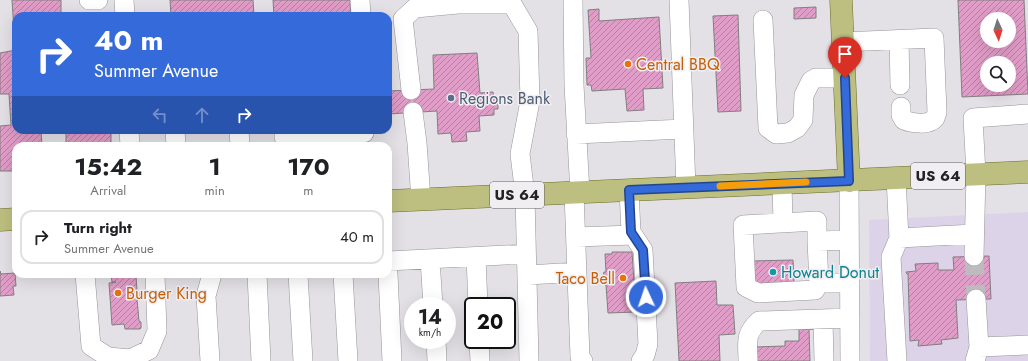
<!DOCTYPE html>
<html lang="en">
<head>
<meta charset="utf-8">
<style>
	body { margin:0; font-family:Jost,sans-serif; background:#f2f2f2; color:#202124; height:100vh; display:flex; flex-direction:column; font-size:15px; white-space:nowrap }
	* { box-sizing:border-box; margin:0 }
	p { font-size:13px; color:#757577 }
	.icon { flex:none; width:22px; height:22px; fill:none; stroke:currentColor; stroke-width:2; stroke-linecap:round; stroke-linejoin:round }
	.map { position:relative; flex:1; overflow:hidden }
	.side { position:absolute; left:12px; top:142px; width:380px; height:136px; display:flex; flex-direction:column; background:#fff; border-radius:12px; box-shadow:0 4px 16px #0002 }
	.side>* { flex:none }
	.banner { position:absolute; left:12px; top:12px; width:380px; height:122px; border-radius:12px; box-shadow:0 4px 16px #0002; background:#346ad9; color:#fff; overflow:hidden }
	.needle { width:26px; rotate:176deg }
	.controls { position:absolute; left:980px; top:12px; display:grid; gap:8px }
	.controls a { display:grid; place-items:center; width:36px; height:36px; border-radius:50%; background:#fff; box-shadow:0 4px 16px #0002; font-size:20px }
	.speed { position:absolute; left:404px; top:297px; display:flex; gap:8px; font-size:20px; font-weight:700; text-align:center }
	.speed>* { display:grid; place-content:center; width:52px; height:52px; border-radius:50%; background:#fff; box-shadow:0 4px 16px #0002; line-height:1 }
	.speed small { font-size:10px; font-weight:400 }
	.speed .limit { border:2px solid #111; border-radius:6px; background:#fff; color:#111 }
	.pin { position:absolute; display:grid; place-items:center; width:34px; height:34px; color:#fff; margin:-41px -17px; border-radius:50% 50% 50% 0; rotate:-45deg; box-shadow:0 0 4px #0007 }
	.pin .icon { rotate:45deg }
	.me { position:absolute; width:44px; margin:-22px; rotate:357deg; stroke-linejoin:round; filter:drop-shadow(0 0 3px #0008) }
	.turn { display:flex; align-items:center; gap:14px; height:84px; padding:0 16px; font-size:18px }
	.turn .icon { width:52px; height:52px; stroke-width:2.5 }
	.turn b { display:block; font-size:28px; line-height:34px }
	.lanes { display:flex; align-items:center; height:38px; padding:0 16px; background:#0003; justify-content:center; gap:20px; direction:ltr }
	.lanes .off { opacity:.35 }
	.eta { display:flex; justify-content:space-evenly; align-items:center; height:68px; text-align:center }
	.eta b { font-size:24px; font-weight:700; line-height:28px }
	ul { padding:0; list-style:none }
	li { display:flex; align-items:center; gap:12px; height:54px; margin:0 8px 6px; padding:0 8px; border:2px solid #e0e0e0; border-radius:12px }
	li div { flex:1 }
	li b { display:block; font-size:15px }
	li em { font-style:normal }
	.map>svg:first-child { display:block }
	.commercial { fill:#ddd3e8 }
	.building { fill:url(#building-hatch); stroke:#827e81; fill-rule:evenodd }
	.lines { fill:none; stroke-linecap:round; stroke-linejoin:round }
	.minor-tunnel { stroke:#bdbbbe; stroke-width:19; stroke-dasharray:19 10; stroke-linecap:butt }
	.minor-casing { stroke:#979499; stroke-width:20 }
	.major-casing { stroke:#6a6d29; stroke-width:23 }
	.minor { stroke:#fff; stroke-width:19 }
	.major { stroke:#bdbf80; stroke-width:22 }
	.route-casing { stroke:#22458d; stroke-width:10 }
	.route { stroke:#346ad9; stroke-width:7 }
	.slow { stroke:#f59e0b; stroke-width:7 }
	.food-dot { fill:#e8710a; stroke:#f1eef2; stroke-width:1.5 }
	.service-dot { fill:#5c6f8a; stroke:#f1eef2; stroke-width:1.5 }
	.culture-dot { fill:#0f9aa8; stroke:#f1eef2; stroke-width:1.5 }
	.labels { text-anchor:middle; stroke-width:3; stroke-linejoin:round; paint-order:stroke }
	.shield { fill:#f1eef2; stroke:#615f62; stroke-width:1 }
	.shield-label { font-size:15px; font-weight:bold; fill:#232224 }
	.food-label { font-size:16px; fill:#c56008; stroke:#f1eef2; text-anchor:start }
	.service-label { font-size:16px; fill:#4e5e75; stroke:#f1eef2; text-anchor:start }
	.culture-label { font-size:16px; fill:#0d838f; stroke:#f1eef2; text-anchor:start }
</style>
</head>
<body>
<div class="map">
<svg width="1028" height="361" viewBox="0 0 1028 361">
	<defs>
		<pattern id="building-hatch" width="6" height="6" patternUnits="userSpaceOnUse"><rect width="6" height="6" fill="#e09dc7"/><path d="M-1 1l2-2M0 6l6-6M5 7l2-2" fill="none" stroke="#b580a1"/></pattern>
	</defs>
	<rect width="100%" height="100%" fill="#e3e1e5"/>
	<!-- commercial -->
	<path class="commercial" d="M1028 212V361H870L869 220Z"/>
	<!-- building -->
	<path class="building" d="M12 0H61V16H16V31H14Z
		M170 0H253L254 16H171Z
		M273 0H350L351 16H274Z
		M958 0H1024L1028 94 962 97ZM987 19H1009V41H987ZM987 63H1009V85H987Z
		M816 7V18L794 19V8Z
		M599 9V21L659 17 663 88 643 89 644 110 627 111 625 89 592 91 591 85H587L586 58H591L588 10Z
		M738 15 741 111 718 112 713 16Z
		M16 50V130H41L42 146H16V171H0V126L11 125 9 94H0V53Z
		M477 53 480 93 493 92 494 98H498V109H494V115L479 116 480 131 466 132 467 141 452 142 451 133 438 134 437 111 388 114V91L434 89 433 55Z
		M66 130H111V146H66Z
		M612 252H632L636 312 608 313 606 285H605L603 276 604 272H606L605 254H612Z
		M989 256 991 299 956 300 958 338 941 340 942 344 918 346 919 340 910 341 908 274H907L906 272 916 271 915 264 938 263V270H954L953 257Z
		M793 260 794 282 754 284 752 261Z
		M0 271 1 274 15 273 16 286H13L14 295 0 296Z
		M115 274H135L134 276H136L137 290 139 292 140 298 137 299 139 321 141 322V328L140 329H125L124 324 112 325 109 283 116 282H112L111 275Z
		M716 281 717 305H733L735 334 719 335 720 361H679L675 283Z
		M799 329H809L810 361H754V347L785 346V341H799Z"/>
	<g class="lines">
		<!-- minor-tunnel -->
		<path class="minor-tunnel" d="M974 256 976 299"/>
		<defs>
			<path id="minor" d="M89 0H98
				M124 0 125 16
				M360 0 361 16
				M573 0 574 85 580 193
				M679 0 686 188
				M512 4 528 31 530 101 520 154 525 195 529 361
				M763 20 768 128 776 134 788 133 797 128 803 120 804 95 811 81 816 78H845
				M899 40 900 85
				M843 42 934 38 937 112C937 113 935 118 935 118 929 126 911 123 904 120L901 115V107
				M411 90 403 19 415 8 458 4H512
				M413 112 417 143 421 200
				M129 130 130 146
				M175 130 176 146
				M239 130 240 146
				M576 134 683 129
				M284 137 364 133
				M896 178 899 238 891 257 897 361
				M849 181 850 361
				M782 183 783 223
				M629 190 631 232 643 250 648 344 645 355 641 361
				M574 193 580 357 583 361
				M576 237 633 235
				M899 238 974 234
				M849 240 817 241 819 283H850
				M817 241V221L743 225 746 287 758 293 815 290 819 283
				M974 256 976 174 973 118 1028 114
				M476 257 478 306
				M430 259 433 306
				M388 261 526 254
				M85 274 91 346 108 357 130 359 149 350 157 331 155 274
				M257 274 261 361
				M298 274 303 361
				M343 274 348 361
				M388 274 392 361
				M528 275 577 272
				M823 319 824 361
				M436 340 437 361
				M479 340 480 361
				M979 347 1028 345
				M210 361 206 296 212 274
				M748 361C748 343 744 335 759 321L850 318
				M975 361 979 347 976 299"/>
			<path id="major" d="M841 0 849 181
				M388 201 1028 172
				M0 220 16 219"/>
		</defs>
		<!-- minor casing -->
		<use href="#minor" class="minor-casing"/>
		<!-- major casing -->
		<use href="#major" class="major-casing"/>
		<!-- minor -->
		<use href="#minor" class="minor"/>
		<!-- major -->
		<use href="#major" class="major"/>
	</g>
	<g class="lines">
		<defs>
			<path id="route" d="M646 297 643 250 631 232 629 190 849 181 845 78"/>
		</defs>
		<!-- route casing -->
		<use href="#route" class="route-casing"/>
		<!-- route -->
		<use href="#route" class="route"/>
		<!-- slow -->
		<path class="slow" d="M720 186 806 182"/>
	</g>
	<!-- markers -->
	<g class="food-dot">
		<circle cx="628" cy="64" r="4"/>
		<circle cx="623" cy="278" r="4"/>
		<circle cx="118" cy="293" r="4"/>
	</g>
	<circle class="service-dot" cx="451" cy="98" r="4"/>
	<circle class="culture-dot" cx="773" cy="272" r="4"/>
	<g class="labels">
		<!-- shield labels -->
		<g class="shield">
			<rect x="911" y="163" width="54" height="26" rx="3"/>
			<rect x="490" y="182" width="54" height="26" rx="3"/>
		</g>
		<g class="shield-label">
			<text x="938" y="181">US 64</text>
			<text x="517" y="200">US 64</text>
		</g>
		<!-- food labels -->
		<g class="food-label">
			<text x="636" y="70">Central BBQ</text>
			<text x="615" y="284" text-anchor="end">Taco Bell</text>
			<text x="126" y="299">Burger King</text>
		</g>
		<!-- service labels -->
		<g class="service-label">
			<text x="459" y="104">Regions Bank</text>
		</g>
		<!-- culture labels -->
		<g class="culture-label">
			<text x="781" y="278">Howard Donut</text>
		</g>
	</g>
</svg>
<div class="controls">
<a><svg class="needle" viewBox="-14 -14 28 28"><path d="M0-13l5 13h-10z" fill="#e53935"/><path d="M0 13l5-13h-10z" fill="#757577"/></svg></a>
<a><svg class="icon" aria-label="search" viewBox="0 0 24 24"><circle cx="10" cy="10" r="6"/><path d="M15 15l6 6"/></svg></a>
</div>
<div class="speed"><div>14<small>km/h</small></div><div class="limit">20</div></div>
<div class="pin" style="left:845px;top:78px;background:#d93025"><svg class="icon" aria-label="arrive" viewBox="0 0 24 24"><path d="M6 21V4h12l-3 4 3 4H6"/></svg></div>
<svg class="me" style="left:646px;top:297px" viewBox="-20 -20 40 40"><circle r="17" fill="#346ad9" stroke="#fff" stroke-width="3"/><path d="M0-11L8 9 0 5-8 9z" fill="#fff"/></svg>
<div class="banner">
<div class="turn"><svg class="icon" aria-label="right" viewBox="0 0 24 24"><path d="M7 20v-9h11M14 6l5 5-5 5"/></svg><div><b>40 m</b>Summer Avenue</div></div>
<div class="lanes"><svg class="icon off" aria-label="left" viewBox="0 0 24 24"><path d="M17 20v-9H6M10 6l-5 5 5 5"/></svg><svg class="icon off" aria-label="ahead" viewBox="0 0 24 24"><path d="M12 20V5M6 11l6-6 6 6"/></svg><svg class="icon" aria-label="right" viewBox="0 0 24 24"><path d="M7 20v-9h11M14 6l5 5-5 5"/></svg></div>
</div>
<section class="side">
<div class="eta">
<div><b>15:42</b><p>Arrival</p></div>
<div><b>1</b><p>min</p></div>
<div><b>170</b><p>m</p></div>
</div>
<ul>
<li><svg class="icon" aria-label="right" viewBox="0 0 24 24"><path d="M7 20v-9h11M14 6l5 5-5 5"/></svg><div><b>Turn right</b><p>Summer Avenue</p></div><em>40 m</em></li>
</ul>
</section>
</div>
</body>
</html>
